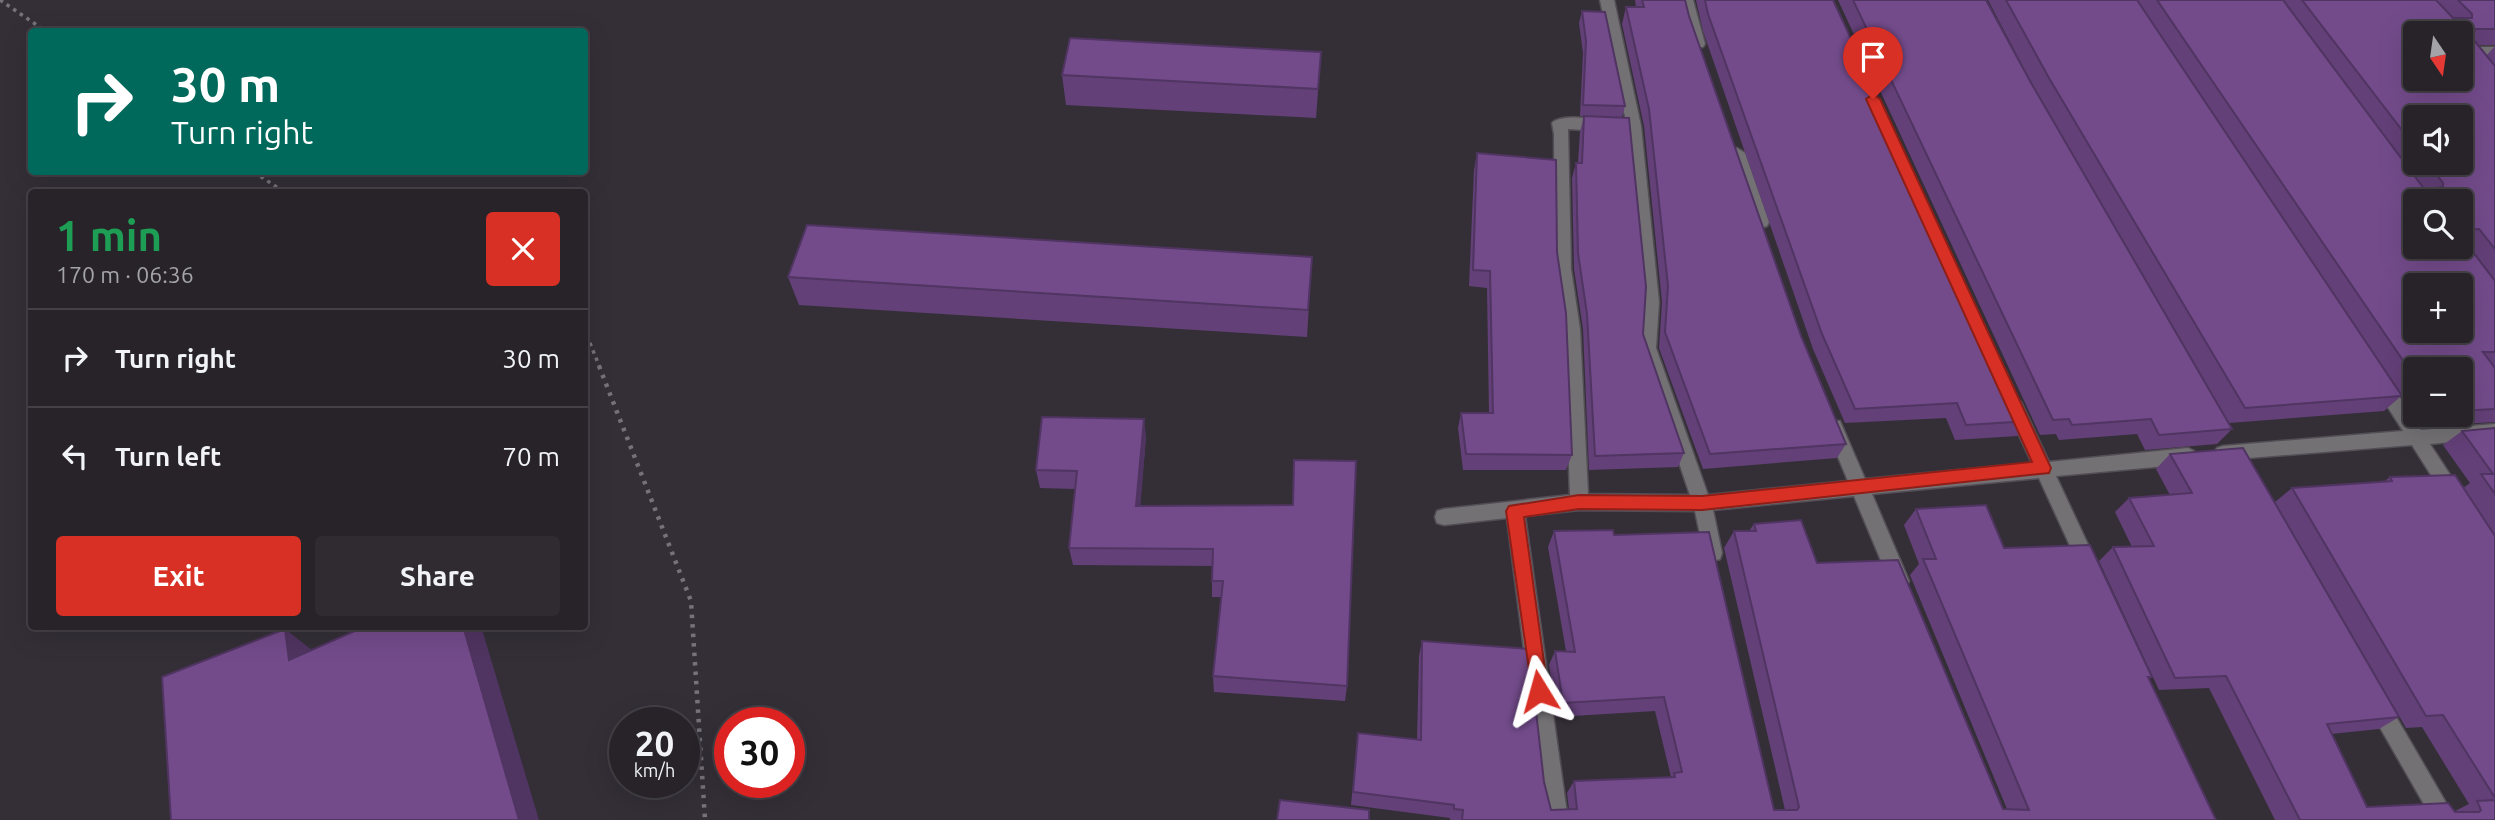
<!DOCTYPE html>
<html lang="en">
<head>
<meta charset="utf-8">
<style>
	body { margin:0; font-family:Ubuntu,sans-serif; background:#2f2b31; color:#f1f3f6; height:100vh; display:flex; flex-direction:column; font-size:26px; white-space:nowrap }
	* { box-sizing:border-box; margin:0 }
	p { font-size:23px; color:#a4a4a8 }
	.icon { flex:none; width:38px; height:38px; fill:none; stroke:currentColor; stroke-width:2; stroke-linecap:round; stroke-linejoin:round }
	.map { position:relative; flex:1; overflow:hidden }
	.drawer { position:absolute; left:28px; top:189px; width:560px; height:441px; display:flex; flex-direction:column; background:#272329; border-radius:7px; box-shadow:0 7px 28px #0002,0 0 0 2px #434046 }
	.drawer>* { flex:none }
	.top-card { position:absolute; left:28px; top:28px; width:560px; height:147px; border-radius:7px; box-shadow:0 7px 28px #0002,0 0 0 2px #434046; background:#00695c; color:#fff; overflow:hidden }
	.needle { width:46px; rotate:167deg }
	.controls { position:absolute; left:2403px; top:21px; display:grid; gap:14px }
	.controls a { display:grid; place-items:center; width:70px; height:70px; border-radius:7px; background:#272329; box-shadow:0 7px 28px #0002,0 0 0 2px #434046; font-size:35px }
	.speed { position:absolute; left:609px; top:707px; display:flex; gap:14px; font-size:35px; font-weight:700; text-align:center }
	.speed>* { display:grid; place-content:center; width:91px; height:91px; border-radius:50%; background:#272329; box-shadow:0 7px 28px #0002,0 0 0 2px #434046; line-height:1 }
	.speed small { font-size:18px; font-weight:400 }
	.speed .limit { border:10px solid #d22; background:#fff; color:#111 }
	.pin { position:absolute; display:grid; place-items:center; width:60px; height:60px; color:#fff; margin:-72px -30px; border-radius:50% 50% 50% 0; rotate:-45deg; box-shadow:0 0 7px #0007 }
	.pin .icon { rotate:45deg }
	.me { position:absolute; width:77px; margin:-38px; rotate:352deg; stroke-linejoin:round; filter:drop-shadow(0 0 5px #0008) }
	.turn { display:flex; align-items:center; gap:24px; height:147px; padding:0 28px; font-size:32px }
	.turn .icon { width:91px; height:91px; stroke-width:2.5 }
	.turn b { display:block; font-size:49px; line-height:60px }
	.round { display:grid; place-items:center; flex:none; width:74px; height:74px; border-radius:7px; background:#2f2b31 }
	.overview { display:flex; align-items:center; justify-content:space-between; height:119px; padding:0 28px }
	h1 { font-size:42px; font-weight:700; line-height:52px; color:#1e9e55 }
	.cta { display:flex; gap:14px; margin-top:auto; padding:14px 28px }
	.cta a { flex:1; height:80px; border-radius:7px; background:#d93025; color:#fff; font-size:28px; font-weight:700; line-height:80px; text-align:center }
	.cta a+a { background:#2f2b31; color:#f1f3f6 }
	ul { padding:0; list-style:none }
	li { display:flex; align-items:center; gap:21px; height:98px; padding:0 28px; border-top:2px solid #434046 }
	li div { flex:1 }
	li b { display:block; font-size:26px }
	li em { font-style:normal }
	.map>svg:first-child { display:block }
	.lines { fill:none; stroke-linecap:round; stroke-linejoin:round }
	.minor-casing { stroke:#534e56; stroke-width:3 }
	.path-far1 { stroke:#767279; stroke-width:3.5; stroke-dasharray:3.5 4.5; stroke-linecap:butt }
	.path { stroke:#767279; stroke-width:4.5; stroke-dasharray:3.5 6; stroke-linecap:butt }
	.minor { fill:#747175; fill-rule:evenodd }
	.wall { fill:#634078; fill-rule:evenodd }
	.shaded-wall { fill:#503461 }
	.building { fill:#734b8b; stroke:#503461; stroke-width:2; fill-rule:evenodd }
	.route { fill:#d93025; stroke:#8d1f18; stroke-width:2 }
</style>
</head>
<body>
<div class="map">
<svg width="2495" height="820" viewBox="0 0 2495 820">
	<rect width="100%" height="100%" fill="#342f37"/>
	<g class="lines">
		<defs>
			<path id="minor" d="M1600 0H1614L1641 126 1659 302 1656 348 1708 495 1848 481 1825 426 1828 421H1840L1865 479 2032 463 2006 407 2009 402H2021L2049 462 2188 448 2194 451 2197 456 2194 461 2188 464 2056 476 2098 566 2096 572 2089 574 2082 572 2039 478 1872 494 1909 581 1906 587 1899 589 1892 587 1854 496 1713 510 1722 553 1720 559 1713 561 1706 559 1704 553 1695 511 1579 510 1525 516 1568 820H1546L1507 518 1444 525 1437 523 1435 517 1437 511 1444 509 1570 495 1564 329 1555 269 1554 134 1552 123C1560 114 1602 117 1610 126L1603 131 1568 129 1571 269 1580 329 1588 494 1690 495 1640 348 1643 302 1627 126Z
				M1679 0H1693L1705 44 1703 47H1693L1691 44Z
				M2495 47V57H2477L2495 78V93L2490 92 2460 56V48L2465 47Z
				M1737 148 1745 153 1769 222 1767 226 1761 228 1753 222 1729 153Z
				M2382 377 2388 379 2421 430 2495 424V438L2430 444 2460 490 2463 496 2460 502 2454 504 2448 502 2412 445 2223 460 2217 458 2214 453 2217 448 2223 446 2403 431 2373 384 2376 379Z
				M2377 694 2384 696 2456 820H2433L2370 710 2367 703 2370 696Z"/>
		</defs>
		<!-- minor casing -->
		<use href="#minor" class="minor-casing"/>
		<!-- path-far1 -->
		<path class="path-far1" d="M0 0 47 32
			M254 172 284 192
			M584 328 600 368"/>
		<!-- path -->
		<path class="path" d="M599 366 691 601 705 820"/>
		<!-- minor -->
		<use href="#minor" class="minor"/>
	</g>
	<!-- wall -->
	<path class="wall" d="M1635 0H1685L1689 16 1801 336 1846 444 1837 458 1703 469 1659 348 1662 302 1644 126 1622 24 1626 7H1636Z
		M1696 0H1833L2029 421 2017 436 1955 440 1946 418 1845 423 1813 349 1703 31Z
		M1838 0H1986L2030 81 2232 429 2217 444 2145 450 2137 434 2059 440 2056 434 2040 435Z
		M1988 0H2495V45H2478L2486 56 2495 46V366H2493L2495 368V422L2430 426 2422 415H2460V369H2415V408L2408 409 2400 397 2384 411 2229 423 2038 95ZM2415 117 2460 163H2415ZM2415 201H2460V247Z
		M1582 11 1625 106 1622 117 1643 334 1684 453 1678 467 1589 470 1583 329 1574 269 1572 178 1576 163H1578L1580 132 1584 116H1580L1583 53 1579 23Z
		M1321 52 1316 118 1066 105 1062 75Z
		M1477 153 1557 252 1572 455 1566 470H1463L1458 428 1461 413H1489L1487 288 1469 286 1474 170Z
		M1312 257 1307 337 799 305 788 277Z
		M2495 428V820H2275L2209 688 2159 690 2099 561 2113 547H2132L2115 512 2129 498 2170 495 2156 469 2170 454 2399 717 2379 729 2331 734 2367 807 2455 811 2469 804 2422 727 2406 728 2275 502 2292 488 2385 481 2390 477 2463 488 2470 483 2443 445 2462 431Z
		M1146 437 1140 506 1293 505 1347 686 1345 701 1214 692 1213 676 1221 597H1212V566L1073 565 1069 548 1075 489 1040 488 1036 470Z
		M1916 509 2004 548 2152 677 2149 679 2216 820H1450V818L1351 805 1358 733 1417 740 1419 656 1422 641 1544 782 1551 810 1569 809 1567 793 1574 781 1671 777 1655 711 1556 717 1549 665 1555 651H1566L1548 547 1554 531 1614 535 1774 810H1785L1724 548 1734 531H1749L1754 524 1817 563 2003 809H2007L1910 575 1919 564 1904 525Z"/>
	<!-- shaded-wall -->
	<path class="shaded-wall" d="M1144 419 1146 437 1139 523 1136 506Z
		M463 626H481L539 820H519Z
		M285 629 317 654 289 660Z"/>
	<!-- building -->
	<path class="building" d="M1642 0H1685L1689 16 1801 336 1846 444 1710 454 1665 332 1668 286 1649 109 1626 7H1644Z
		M1705 0H1833L2029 421 1966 425 1957 403 1855 409 1822 334 1708 14Z
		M1853 0H1986L2030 81 2232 429 2159 435 2151 419 2072 425 2069 419 2053 420Z
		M2006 0H2137L2402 396 2245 408 2049 78Z
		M2157 0H2283L2425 190 2443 187V183L2428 163H2460V117H2415V147L2302 0H2436L2453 18H2472V14L2458 0H2495V29H2475L2473 39 2495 66V249L2479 229 2460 230V201H2415V247H2460V235L2495 281V352H2483L2495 368V409L2460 411V369H2415V378ZM2415 33H2460V79H2415ZM2415 285H2460V331H2415Z
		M1582 11 1605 12 1625 106 1583 105 1586 41Z
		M1070 38 1321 52 1318 89 1062 75Z
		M1584 116 1629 118 1646 287 1643 334 1684 453 1595 456 1587 314 1578 253 1576 163H1582Z
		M1477 153 1556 160 1557 252 1566 313 1572 455 1466 454 1461 413H1493L1490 271 1473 270Z
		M807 225 1312 257 1308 310 788 277Z
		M1042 417 1144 419 1136 506 1293 505 1294 460 1356 461 1347 686 1213 676 1223 581H1212L1213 549 1069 548 1077 471 1036 470Z
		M2495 428V494L2481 474H2493L2462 431Z
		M2243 448 2399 717 2327 724 2367 807 2448 803 2455 812H2479L2481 810 2477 801 2495 800V820H2300L2226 676 2175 678 2113 547 2154 546 2129 498 2192 493 2170 454Z
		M2455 475 2495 536V798L2443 715 2426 716 2292 488 2392 481 2390 477Z
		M1986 505 2004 548 2090 545 2152 677H2148L2216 820H1462L1463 810 1454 809V805L1353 792 1358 733 1421 740 1422 641 1529 649 1544 782 1551 810 1577 809 1574 781 1675 777 1674 773 1682 772 1664 697 1563 703 1555 651 1575 652 1554 531 1613 530 1614 535 1709 532 1774 810H1797L1799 807 1734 531H1756L1754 524 1801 520 1817 563 1898 560 2003 809 2029 810 1923 559H1936L1916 509Z
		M366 626H463L519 820H171L162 677 285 629 289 660Z
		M1280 800 1369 810V820H1277Z"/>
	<!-- route -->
	<path class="route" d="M1873 94 1880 99 2051 468 2049 473 1702 510 1579 509 1524 517 1548 691 1546 697 1539 700 1533 697 1506 511 1509 506 1579 495 1702 496 2032 462 1866 99Z"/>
</svg>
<div class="controls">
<a><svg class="needle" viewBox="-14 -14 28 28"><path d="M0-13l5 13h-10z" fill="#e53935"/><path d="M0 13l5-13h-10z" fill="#a4a4a8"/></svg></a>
<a><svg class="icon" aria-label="sound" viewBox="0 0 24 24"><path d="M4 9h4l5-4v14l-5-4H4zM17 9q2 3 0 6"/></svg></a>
<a><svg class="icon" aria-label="search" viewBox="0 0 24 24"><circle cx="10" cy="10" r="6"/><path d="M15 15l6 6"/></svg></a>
<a>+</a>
<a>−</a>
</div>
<div class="speed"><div>20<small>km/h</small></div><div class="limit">30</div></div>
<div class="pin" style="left:1873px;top:99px;background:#d93025"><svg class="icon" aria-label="arrive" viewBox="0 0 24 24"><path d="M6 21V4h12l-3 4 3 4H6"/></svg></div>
<svg class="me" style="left:1539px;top:691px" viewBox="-20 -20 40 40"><path d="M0-17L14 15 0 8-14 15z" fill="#d93025" stroke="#fff" stroke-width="4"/></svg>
<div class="top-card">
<div class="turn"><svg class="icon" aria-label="right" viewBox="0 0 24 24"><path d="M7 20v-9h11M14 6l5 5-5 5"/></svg><div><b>30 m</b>Turn right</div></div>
</div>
<section class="drawer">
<div class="overview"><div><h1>1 min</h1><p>170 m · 06:36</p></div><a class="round" style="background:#d93025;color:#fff"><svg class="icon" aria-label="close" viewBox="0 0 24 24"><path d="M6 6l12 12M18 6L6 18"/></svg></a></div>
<ul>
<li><svg class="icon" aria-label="right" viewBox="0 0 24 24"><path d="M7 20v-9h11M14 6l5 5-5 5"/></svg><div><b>Turn right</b></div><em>30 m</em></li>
<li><svg class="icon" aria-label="left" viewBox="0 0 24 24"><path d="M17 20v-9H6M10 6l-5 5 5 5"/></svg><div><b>Turn left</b></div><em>70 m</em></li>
</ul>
<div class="cta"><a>Exit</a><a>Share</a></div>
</section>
</div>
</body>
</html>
